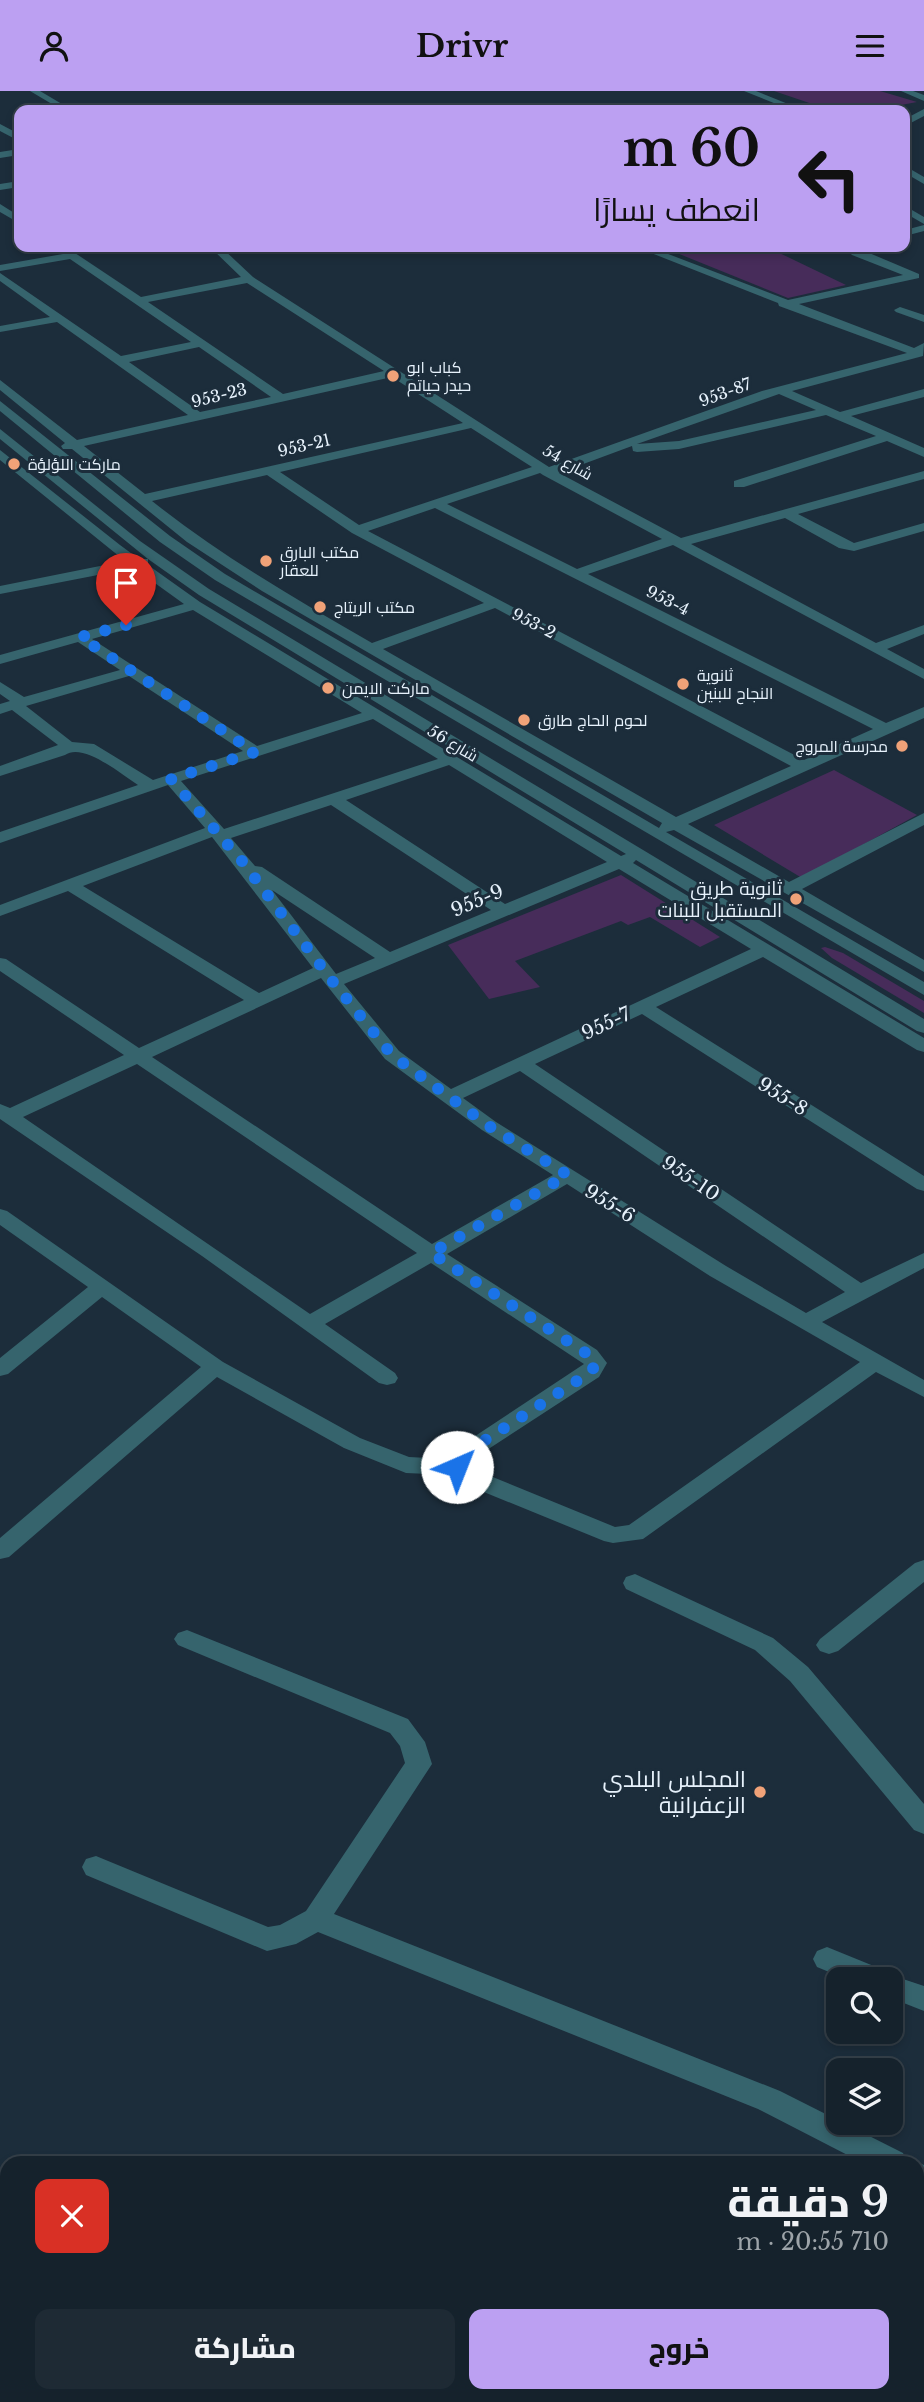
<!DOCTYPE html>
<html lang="ar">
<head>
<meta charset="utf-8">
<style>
	body { margin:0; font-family:"Libre Baskerville",Cairo,serif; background:#1e2a34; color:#f1f3f6; direction:rtl; height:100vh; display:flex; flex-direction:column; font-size:26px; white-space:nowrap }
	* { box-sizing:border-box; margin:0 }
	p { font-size:23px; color:#9da4a9 }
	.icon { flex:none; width:38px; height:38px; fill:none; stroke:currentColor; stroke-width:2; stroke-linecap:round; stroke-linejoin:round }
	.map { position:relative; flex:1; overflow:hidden; direction:ltr }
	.details { position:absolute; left:0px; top:2065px; width:924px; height:247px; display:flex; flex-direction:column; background:#15222c; border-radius:21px 21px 0 0; box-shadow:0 4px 10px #0003,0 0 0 2px #343f48; direction:rtl }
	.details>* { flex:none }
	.guide { position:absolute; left:14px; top:14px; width:896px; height:147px; border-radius:14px; box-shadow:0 4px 10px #0003,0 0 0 2px #343f48; direction:rtl; background:#bca0f2; color:#111; overflow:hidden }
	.buttons { position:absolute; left:826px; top:1876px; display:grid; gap:14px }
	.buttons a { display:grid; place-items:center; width:77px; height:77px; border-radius:14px; background:#15222c; box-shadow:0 4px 10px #0003,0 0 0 2px #343f48; font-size:35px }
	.pin { position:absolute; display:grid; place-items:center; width:60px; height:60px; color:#fff; margin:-72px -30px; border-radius:50% 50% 50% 0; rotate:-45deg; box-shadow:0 0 7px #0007 }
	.pin .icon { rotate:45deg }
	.me { position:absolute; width:77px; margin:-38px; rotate:44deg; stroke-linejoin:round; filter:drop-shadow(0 0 5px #0008) }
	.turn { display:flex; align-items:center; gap:24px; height:147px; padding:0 35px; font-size:32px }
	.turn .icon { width:91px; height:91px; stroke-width:2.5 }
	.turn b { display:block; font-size:49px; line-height:60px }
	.round { display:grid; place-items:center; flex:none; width:74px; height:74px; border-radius:14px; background:#1e2a34 }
	.headline { display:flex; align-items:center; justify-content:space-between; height:119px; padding:0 35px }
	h1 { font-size:42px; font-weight:800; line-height:52px }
	.primary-button { display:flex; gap:14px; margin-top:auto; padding:14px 35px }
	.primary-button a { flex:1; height:80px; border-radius:14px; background:#bca0f2; color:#111; font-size:28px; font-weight:800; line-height:80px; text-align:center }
	.primary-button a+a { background:#1e2a34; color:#f1f3f6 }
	header { display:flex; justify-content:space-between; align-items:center; height:91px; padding:0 35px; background:#bca0f2; color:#111; font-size:32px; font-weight:800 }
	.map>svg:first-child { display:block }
	.green { fill:#472c5a }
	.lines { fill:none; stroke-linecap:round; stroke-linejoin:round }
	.minor { fill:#36646d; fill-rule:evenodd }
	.route { stroke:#1a73e8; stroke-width:12; stroke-dasharray:0 21.6 }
	.poi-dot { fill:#f0a278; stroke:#1c2d3b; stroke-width:2.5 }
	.labels { text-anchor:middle; stroke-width:6; stroke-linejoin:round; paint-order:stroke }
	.far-poi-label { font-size:16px; fill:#e7f2fc; stroke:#1c2d3b; text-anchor:start }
	.far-street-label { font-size:16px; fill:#e7f2fc; stroke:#1c2d3b }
	.poi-label { font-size:19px; fill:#e7f2fc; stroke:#1c2d3b; text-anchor:end }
	.street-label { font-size:19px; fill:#e7f2fc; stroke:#1c2d3b }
	.near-poi-label { font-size:23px; fill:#e7f2fc; stroke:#1c2d3b; text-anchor:end }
</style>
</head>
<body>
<header><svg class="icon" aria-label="menu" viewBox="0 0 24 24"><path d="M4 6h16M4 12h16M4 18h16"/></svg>Drivr<svg class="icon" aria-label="person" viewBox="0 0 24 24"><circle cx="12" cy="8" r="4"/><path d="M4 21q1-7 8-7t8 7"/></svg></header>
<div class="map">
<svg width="924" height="2311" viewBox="0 0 924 2311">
	<rect width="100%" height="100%" fill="#1c2d3b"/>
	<!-- green -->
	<path class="green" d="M774 0H880L917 11 875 19H830Z
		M662 156H767L846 194 788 207Z
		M834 679 917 724 802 787 714 734Z
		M621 784 720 846 700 856 650 826 628 834 621 830 515 870 540 896 489 908 448 854Z
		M825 856 843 862 924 910V922L832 867 821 857Z"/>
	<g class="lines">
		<!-- minor -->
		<path class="minor" d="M30 0H40L72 19H62Z
			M744 0H756L803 19H791Z
			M901 0H913L924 4V10Z
			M924 18V25L905 35V28Z
			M0 33 19 43V50L0 40Z
			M19 58V64L0 67V61Z
			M905 75 924 86V93L905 82Z
			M19 90V96L0 99V93Z
			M0 113 19 125V132L0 121Z
			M905 115 924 126V133L905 122Z
			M924 134V140L905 145V139Z
			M54 156H66L141 206 241 186 210 156H221L253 186 549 376 762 300 907 262 779 215 778 212 636 156H650L788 209 903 184 852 164 844 156H855L919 183V187L799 213 914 257 924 252 923 265 792 300 840 321 924 298V306L851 325 924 357V366L887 350 744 396H734V390L876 345 826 324 679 358 637 361 633 360 632 355 559 382 681 447 924 380V388L798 423 854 452 924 432V440L854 460 839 457 785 427 691 453 876 552 924 534V543L887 558 924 578V588L673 454 588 483 886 632 924 616V627L688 733 789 791 924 722V734L802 798 924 869V881L674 739 666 741 924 891V904L215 489 160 451 0 320V310L170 445 225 483 659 737 662 732 262 500 187 451 72 358H63L61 355 65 352 0 299V289L77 349 188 324 57 231 0 241V235L50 226 0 190V182L121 265 191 251 70 168 0 180V174L63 163ZM247 192 384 280 283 303 148 211ZM199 256 271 306 200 321 129 271ZM392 286 463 332 145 403 84 355ZM779 303 816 319 679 350 637 353ZM471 337 532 376 359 434 280 381ZM540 382 543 384 662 448 577 478 447 413ZM267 384 352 442 484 512 372 552C296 508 221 465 152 410ZM435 417 873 638 804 669 368 440ZM495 517 791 675 676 726 383 558Z
			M900 216 924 224V231L896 221 894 219Z
			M0 338 140 450 209 498 924 928V942L917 940 636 769 633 772 924 947V961L917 959 763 866 656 916 924 1085V1100L917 1098 642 923 535 973 861 1192 924 1162V1177L822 1231 924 1289V1306L876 1281 643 1448 613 1452 604 1450 457 1390 451 1384 406 1382 344 1357 217 1286 9 1466 0 1468V1447L201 1276 102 1206 8 1283 0 1285V1267L88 1196 0 1134V1118L7 1120 223 1271 360 1347 409 1366 447 1368 451 1361 584 1273 431 1172 325 1233 395 1282 398 1287 395 1292 387 1294 379 1292 202 1165 0 1028V1013L10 1017 124 964 0 880V867L6 868 139 957 244 909 68 800 0 825V814L205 737 168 694 0 752V741L138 694C121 683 83 651 65 664L0 685V675L58 654 12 619 0 623V613L10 610 0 603V591L24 606 120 579 78 551 0 573V564L184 513 134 477 0 503V495L125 470 0 369V359L120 454 139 468H148L0 348ZM148 468 199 504 626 763 621 765 200 511 148 474ZM193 519 362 622 257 655 92 548ZM129 585 243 660 153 689 94 653 72 651 26 615ZM373 628 438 668 224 738 181 690ZM449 674 607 771 505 813 346 709ZM331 714 491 819 390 861 262 776 255 775 231 747ZM212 746 313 877 259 902 83 795ZM619 778 751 858 451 998 399 960 344 893ZM272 799 375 867 336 883ZM321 887 385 968 482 1039 553 1084 432 1153 152 966ZM137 973 417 1162 310 1223 23 1026ZM520 980 845 1201 806 1222 726 1175 496 1031 463 1007ZM567 1093 710 1185 860 1271 629 1434 615 1436 473 1378 469 1374 470 1370 599 1286 607 1272 597 1259 447 1163Z
			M924 1469V1491L838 1560 829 1563 820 1560 816 1554 820 1548 915 1472Z
			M635 1483 773 1547 808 1576 924 1713V1743L914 1739 790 1590 755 1559 626 1498 623 1492 626 1486Z
			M187 1539 408 1628 425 1651 432 1673 334 1823 780 2000 903 2062 907 2072H863L758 2018 318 1841 296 1853 267 1860 86 1784 82 1776 86 1768 96 1765 268 1836 280 1834 306 1820 405 1672 400 1655 390 1642 178 1554 174 1548 178 1542Z
			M827 1856 886 1880 888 1883 924 1895V1920L891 1907V1888H846L817 1876 813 1868 817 1860Z
			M917 2071 924 2074V2102L917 2099Z
			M0 2078 7 2081V2114L0 2111Z
			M172 2305H208L211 2311H175Z
			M225 2305H260L257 2311H222Z
			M776 2305H820L823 2311H779Z"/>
	</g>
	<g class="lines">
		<!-- route -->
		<path class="route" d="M126 534 80 546 255 661 171 688 242 770 333 891 392 964 489 1035 568 1084 431 1162 589 1264 596 1272 591 1281 459 1366 457 1376"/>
	</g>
	<!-- markers -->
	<g class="poi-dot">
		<circle cx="393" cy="285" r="7"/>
		<circle cx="14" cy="373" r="7"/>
		<circle cx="266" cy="470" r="7"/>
		<circle cx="320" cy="516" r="7"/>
		<circle cx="683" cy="593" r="7"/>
		<circle cx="328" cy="597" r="7"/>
		<circle cx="524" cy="629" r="7"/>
		<circle cx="902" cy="655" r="7"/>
		<circle cx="796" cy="808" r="7"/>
		<circle cx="760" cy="1701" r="7"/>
	</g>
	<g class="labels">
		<!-- far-poi labels -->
		<g class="far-poi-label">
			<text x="407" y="282">كباب ابو<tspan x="407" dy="18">حيدر حياتم</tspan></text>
			<text x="28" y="379">ماركت اللؤلؤة</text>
			<text x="280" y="467">مكتب البارق<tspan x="280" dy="18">للعقار</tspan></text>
			<text x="334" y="522">مكتب الريتاج</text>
			<text x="697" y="590">ثانوية<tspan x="697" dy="18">النجاح للبنين</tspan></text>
			<text x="342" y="603">ماركت الايمن</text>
			<text x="538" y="635">لحوم الحاج طارق</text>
			<text x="888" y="661" text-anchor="end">مدرسة المروج</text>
		</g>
		<!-- far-street labels -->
		<g class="far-street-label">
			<text transform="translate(725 301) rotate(-20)" y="6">953-87</text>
			<text transform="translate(219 304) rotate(-14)" y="6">953-23</text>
			<text transform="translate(304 354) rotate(-13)" y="6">953-21</text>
			<text transform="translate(568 371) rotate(30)" y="6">شارع 54</text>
			<text transform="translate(668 509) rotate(27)" y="6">953-4</text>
			<text transform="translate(534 532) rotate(27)" y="6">953-2</text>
			<text transform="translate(453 652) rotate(31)" y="6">شارع 56</text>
		</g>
		<!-- poi labels -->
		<g class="poi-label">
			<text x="782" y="804">ثانوية طريق<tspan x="782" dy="22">المستقبل للبنات</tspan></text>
		</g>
		<!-- street labels -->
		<g class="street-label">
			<text transform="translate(477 809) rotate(-23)" y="7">955-9</text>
			<text transform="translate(606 932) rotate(-25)" y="7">955-7</text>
			<text transform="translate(783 1005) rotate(32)" y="7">955-8</text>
			<text transform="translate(691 1087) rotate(34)" y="7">955-10</text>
			<text transform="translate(610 1112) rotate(32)" y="7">955-6</text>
		</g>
		<!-- near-poi labels -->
		<g class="near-poi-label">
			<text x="746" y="1696">المجلس البلدي<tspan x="746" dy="26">الزعفرانية</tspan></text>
		</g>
	</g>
</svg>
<div class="buttons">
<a><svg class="icon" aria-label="search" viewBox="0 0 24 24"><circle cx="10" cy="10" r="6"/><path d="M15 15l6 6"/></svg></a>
<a><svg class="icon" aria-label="layers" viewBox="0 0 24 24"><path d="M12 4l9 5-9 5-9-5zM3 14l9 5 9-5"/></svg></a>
</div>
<div class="pin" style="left:126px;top:534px;background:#d93025"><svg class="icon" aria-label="arrive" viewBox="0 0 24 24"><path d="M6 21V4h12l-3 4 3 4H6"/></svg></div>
<svg class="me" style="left:457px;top:1376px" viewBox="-20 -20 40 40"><circle r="19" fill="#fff"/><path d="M0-13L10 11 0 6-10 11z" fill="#1a73e8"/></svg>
<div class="guide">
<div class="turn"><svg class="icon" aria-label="left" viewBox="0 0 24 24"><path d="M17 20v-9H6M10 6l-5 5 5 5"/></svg><div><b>60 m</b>انعطف يسارًا</div></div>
</div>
<section class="details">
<div class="headline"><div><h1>9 دقيقة</h1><p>710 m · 20:55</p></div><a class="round" style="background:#d93025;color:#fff"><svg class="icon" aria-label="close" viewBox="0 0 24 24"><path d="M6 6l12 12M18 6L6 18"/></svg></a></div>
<div class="primary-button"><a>خروج</a><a>مشاركة</a></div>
</section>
</div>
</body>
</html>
